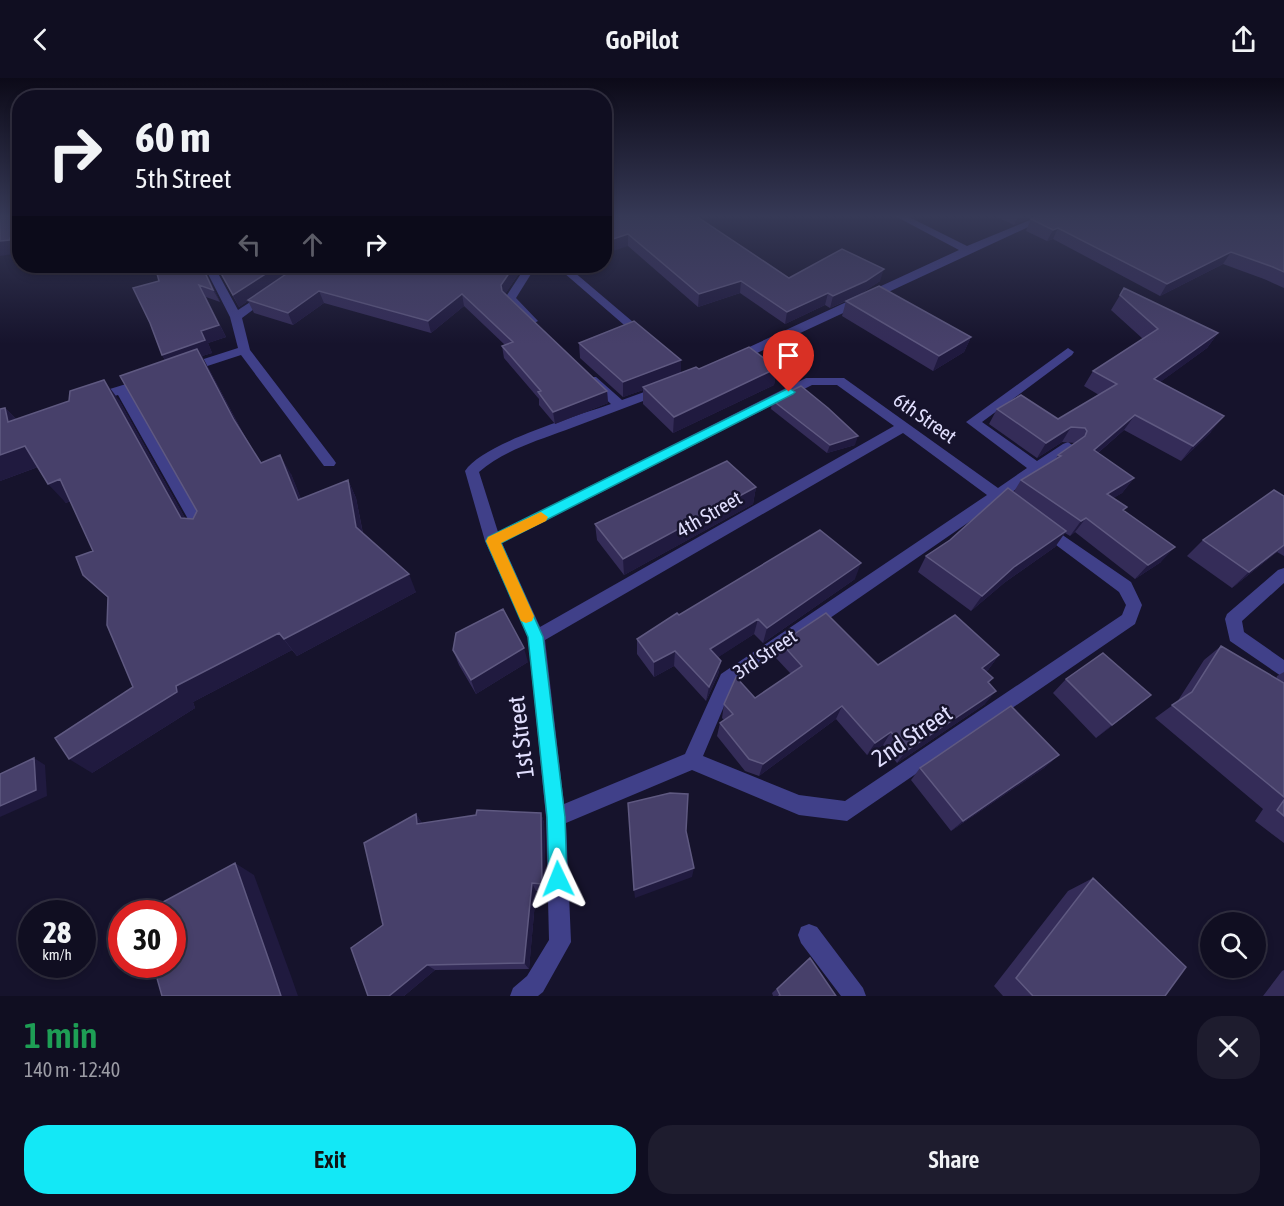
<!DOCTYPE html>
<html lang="en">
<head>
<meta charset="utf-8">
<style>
	body { margin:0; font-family:"Asap Condensed",sans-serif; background:#1e1c2e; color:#f1f3f6; height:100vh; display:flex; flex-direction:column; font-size:22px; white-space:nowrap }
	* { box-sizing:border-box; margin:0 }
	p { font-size:20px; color:#9c9ca5 }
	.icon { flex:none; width:33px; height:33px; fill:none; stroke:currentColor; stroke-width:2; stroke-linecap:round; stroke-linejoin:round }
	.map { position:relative; height:918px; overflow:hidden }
	.details { display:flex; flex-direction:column; background:#100e21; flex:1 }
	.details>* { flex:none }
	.guide { position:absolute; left:12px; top:12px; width:600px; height:183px; border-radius:24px; box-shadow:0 3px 9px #0003,0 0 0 2px #302e3f; background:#100e21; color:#f1f3f6; overflow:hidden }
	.controls { position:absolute; left:1200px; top:834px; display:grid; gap:12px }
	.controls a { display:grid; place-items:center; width:66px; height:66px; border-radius:50%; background:#100e21; box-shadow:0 3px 9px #0003,0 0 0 2px #302e3f; font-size:30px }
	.speed { position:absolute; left:18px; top:822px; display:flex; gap:12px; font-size:30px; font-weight:700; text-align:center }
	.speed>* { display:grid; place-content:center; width:78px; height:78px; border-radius:50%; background:#100e21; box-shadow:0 3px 9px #0003,0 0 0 2px #302e3f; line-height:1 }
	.speed small { font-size:15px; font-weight:400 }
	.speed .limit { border:9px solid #d22; background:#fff; color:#111 }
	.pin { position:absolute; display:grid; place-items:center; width:51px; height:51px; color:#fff; margin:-62px -26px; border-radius:50% 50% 50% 0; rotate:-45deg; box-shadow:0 0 6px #0007 }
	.pin .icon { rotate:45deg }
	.me { position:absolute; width:66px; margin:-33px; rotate:358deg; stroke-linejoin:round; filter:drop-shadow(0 0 4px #0008) }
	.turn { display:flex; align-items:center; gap:21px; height:126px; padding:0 24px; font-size:27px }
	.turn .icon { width:78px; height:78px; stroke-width:2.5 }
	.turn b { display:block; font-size:42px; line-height:51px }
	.lanes { display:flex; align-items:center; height:57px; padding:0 24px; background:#0003; justify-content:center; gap:30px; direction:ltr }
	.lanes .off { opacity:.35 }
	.round { display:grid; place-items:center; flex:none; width:63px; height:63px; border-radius:24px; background:#1e1c2e }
	.head { display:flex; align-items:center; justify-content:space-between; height:102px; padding:0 24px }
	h1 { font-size:36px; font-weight:600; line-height:45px; color:#1e9e55 }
	.button { display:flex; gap:12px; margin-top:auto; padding:12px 24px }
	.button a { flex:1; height:69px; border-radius:24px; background:#13e8f6; color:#111; font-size:24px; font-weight:600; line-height:69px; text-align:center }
	.button a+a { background:#1e1c2e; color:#f1f3f6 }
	header { display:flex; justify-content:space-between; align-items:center; height:78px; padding:0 24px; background:#100e21; font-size:27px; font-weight:600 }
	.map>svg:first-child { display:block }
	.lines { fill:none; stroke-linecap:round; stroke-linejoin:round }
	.minor { fill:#404089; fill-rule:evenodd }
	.wall { fill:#342c58 }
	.shaded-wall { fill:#201a3f }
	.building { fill:#47406a; stroke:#5f5981; stroke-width:1.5 }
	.route { fill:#13e8f6; stroke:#0c97a0; stroke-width:1.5 }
	.slow { fill:#f59e0b }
	.labels { text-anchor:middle; stroke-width:5; stroke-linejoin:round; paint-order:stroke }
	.street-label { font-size:20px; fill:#e1dffe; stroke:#16132c }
	.near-street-label { font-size:24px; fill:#e1dffe; stroke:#16132c }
</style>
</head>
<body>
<header><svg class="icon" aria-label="back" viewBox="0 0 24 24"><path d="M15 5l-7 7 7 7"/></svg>GoPilot<svg class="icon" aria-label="share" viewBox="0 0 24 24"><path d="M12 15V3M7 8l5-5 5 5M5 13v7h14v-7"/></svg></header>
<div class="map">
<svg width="1284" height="918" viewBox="0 0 1284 918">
	<rect width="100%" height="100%" fill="#16132c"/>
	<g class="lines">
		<!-- minor -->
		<path class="minor" d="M895 138H907L967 168 1040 138H1052L740 283H732V277L959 172Z
			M204 188H214L238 232 264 215 268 214 273 217 242 240 250 272 334 382 336 385 334 388H324L241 277 186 295 180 291 182 288 238 270 230 239Z
			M526 188H536L516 220 538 243 532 246 528 245 505 220Z
			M556 188H567L646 255V259H638Z
			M1068 270 1074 274 1072 277 982 344 1037 383 1063 366 1068 364 1075 369 1008 417 1023 430 1021 434H1011L998 424 733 607 703 678 799 717 845 723 1122 537 1126 527 1119 514 1040 455 1038 451 1040 447 1045 445 1131 504 1142 527 1135 546 847 743 799 737 692 692 566 745 571 864 543 914 538 918H510L513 910 527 898 549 862 546 739 528 559 485 463 465 393C483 365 577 338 611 326L588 305 586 302 588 299H596L622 322 661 308 667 312 665 315C632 327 600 339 566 352 536 363 503 373 479 394L498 454 806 300H844L998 410 1027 390 966 344ZM812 307H837L894 348 540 549 502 465ZM903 355 987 417 721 596 685 676 564 726 545 562Z
			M146 300 152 304 150 307 129 313 207 449 209 453 207 457H197L118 317 94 324 88 320 90 317Z
			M1284 490V505L1242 543 1244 554 1284 582V600L1230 563 1225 541 1227 536 1278 492Z
			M809 846 817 849 863 910 866 918H841L801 865 798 857 801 849Z"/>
	</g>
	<!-- wall -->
	<path class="wall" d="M604 138 698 139 789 200 880 203 862 215 971 259 964 274 933 293 842 238 846 223 830 230 825 227 785 246 740 215 698 229 628 168Z
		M995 138H1035L1014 147Z
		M1284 138V210L1264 201 1223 186 1160 218 1053 161 1047 163 1026 153 1031 141Z
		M155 188H203L220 224 206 219 226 259 208 265 212 275 202 278 243 355 261 385 291 396 301 421 348 402 356 420 363 455 416 514 297 578 292 572 193 624 195 630 92 695 133 609 108 520 83 497 93 473 70 423 66 425 38 389 0 403 5 330 16 341 119 322 185 440 193 441 197 433 165 282 162 277 159 203Z
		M216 188H524L505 216 607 313 608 325 555 346 539 327V321L504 280 502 268 505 267 464 228 431 255 324 225 293 247 254 235 248 223 239 229Z
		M1120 217 1218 255 1207 270 1160 304 1211 354 1181 383 1124 352 1098 375 1134 400 1122 415 1113 420 1124 433 1161 484 1135 501 1075 454 1070 458 1065 455 1055 469 1004 505 971 533 918 494 926 478 950 462 1013 415 1021 402 1055 382 1058 377 1075 365 1062 364 1037 380 989 346 997 331 1058 341 1099 317 1084 308 1093 293 1143 261 1111 232Z
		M579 265 681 295 699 291 777 290 774 307 673 355 643 326V312L623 319 580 280Z
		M772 322 855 367 827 375 771 331Z
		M756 409 753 426 624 497 597 462 595 446Z
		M1284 418V478L1277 474 1232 510 1187 478 1203 462Z
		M855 501 763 565 754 556 718 579 721 583 718 597 706 623 674 588 654 599 637 576V561L679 537Z
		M781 565 878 587 999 577 988 592 986 593 993 600 989 605 985 626 897 685 883 667 867 677 836 641 759 698 745 693 717 658 720 645 724 642 722 640 724 626 755 620 791 596 776 580Z
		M1221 568 1276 601 1277 598 1284 594V765L1255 743 1263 731 1155 640 1177 624 1204 582Z
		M453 572 528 584 476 616 459 587Z
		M1066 601 1134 631 1096 660 1053 615Z
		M1059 677 1044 690 951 753 911 702 920 690Z
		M541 735 544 745 546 814 536 813 529 891 435 892 404 918H368L383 847 416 736 422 745Z
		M1093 800 1165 918H1003L994 908 1068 813Z
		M810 880 836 918H773L772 915Z
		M1284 892V918H1263L1282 893Z"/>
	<!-- shaded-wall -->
	<path class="shaded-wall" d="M1018 138H1035L1014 147Z
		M1058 150 1053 161 1047 163 1053 152Z
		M628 156V168L604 176V164Z
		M20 158 19 175 0 178V163L10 160Z
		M1231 174 1223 186 1160 218 1167 206Z
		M202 188H203L220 224 213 212Z
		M278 188H301L239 229 233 217Z
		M514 188H524L503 219 501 207Z
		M884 191 880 203 862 215 830 230 833 218Z
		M741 203 740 215 698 229 699 216Z
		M199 207 226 259 208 265 212 275 202 278 246 361 169 289 162 277 201 253Z
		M319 213 324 225 293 247 288 235Z
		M828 215 825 227 785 246 787 234Z
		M462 216 464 228 431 255 428 243Z
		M1218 255 1207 270 1144 316 1154 301Z
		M971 259 964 274 933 293 939 278Z
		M681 282V297L643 309V312L623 319V304Z
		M777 290 774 307 673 355 674 339Z
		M104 302 119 322 195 458 181 440Z
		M607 313 608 325 555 346 553 334Z
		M5 330 23 349 8 344Z
		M1135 337 1124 352 1084 387 1094 372Z
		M1224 338 1211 354 1181 383 1193 368Z
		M1071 349 1062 364 1037 380 1046 365Z
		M858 358 855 367 827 375 830 367Z
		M25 368 43 387 0 403V377Z
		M280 377 291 396 309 441 298 422Z
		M1134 400 1122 415 1096 431 1107 416Z
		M60 401 78 420 66 425 48 406Z
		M348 402 356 420 365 467 356 449Z
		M756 409 753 426 624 497 623 481Z
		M1086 440 1075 454 1070 458 1081 443Z
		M1066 453 1055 469 1004 505 971 533 982 518 1014 489Z
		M1284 467 1277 474 1232 510 1249 494Z
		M1175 469 1161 484 1135 501 1148 487Z
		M861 485 855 501 763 565 767 550Z
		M409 496 416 514 297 578 284 561Z
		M758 541 754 556 708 586 710 571Z
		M279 555 292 572 193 624 195 630 92 695 69 681 176 608Z
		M524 570 528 584 476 616 471 602Z
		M675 573 674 588 654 599V584Z
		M999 577 988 592 971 604 982 590Z
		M721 583 718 597 706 623 709 609Z
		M996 613 985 626 897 685 906 673Z
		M1151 617 1134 631 1096 660 1112 647Z
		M842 628 836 641 759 698 763 686Z
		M891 654 883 667 867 677 875 665Z
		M1059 677 1044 690 951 753 963 743Z
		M34 680 45 687 47 718 0 739V728Z
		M541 735 544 745 546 814 542 806Z
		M416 736 423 746H417Z
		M235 785 254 797 291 898 298 918H281Z
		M694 790 692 799 635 820 634 812Z
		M532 805 536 813 529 891 524 885Z
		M427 887 435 892 404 918H389Z"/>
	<!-- building -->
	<path class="building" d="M0 138H20V158L10 160V162L0 163Z
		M604 138H696L789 200 842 171 884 191 866 203 833 218 828 215 787 234 741 203 699 216 628 156 604 164Z
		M1039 138H1284V194L1273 189 1231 174 1167 206 1058 150 1053 152 1031 141Z
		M155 188H202L213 212 199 207 219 247 201 253 205 262 162 277 150 245 133 210 159 203Z
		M217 188H278L233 217Z
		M298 188H514L501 207 502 213 607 313 553 334 538 314 541 313 502 268 513 264 462 216 428 243 319 213 288 235 248 222Z
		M879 208 971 259 939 278 846 223Z
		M1124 210 1218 255 1154 301 1224 338 1193 368 1135 337 1094 372 1134 400 1107 416 1127 429 1123 432 1175 469 1148 487 1086 440 1081 443 1021 402 1061 378 1058 377 1085 358 1087 353 1085 350 1071 349 1046 365 997 331 1021 317 1058 341 1117 306 1093 293 1158 251 1120 217Z
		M634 243 681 282 623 304 579 265Z
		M749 269 777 290 674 339 643 309 696 289 699 291Z
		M197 271 234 342 261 385 280 377 298 422 348 402 356 449 409 496 284 561 279 555 176 608 177 614 69 681 55 660 133 609 107 547 108 519 83 497 76 479 93 473 60 401 48 406 25 368 0 377V331L5 330 8 344 69 323 70 313 104 302 181 440 193 441 197 433 120 298Z
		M801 308 828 330 858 358 830 367 772 322Z
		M727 383 756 409 623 481 595 446Z
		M1008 410 1066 453 1014 489 982 518 926 478 950 462Z
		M1274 412 1284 418V467L1249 494 1203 462Z
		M820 452 861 485 767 550 758 541 710 571 721 583 709 609 675 573 654 584 637 561 677 535 679 537Z
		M503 531 524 570 471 602 453 572 456 555Z
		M826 535 878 587 955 537 999 577 982 590 993 600 988 604 996 613 906 673 891 654 875 665 842 628 763 686 749 681 720 645 733 636 724 626 736 599 755 620 802 588 781 565Z
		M1221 568 1284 605V719L1172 627 1192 614Z
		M1103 575 1151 617 1112 647 1066 601Z
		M1011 628 1059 677 963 743 920 690Z
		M34 680 36 712 0 728V696Z
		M670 715 688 716 686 753 694 790 634 812 628 725Z
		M1284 722V738L1277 732Z
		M477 732 541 735 542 806 532 805 524 885 427 887 389 918H368L351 870 383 847 364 765 416 736 417 746 476 737Z
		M235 785 272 891 281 918H162L153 886H172V836H141Z
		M1093 800 1186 889 1165 918H1033L1016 900Z
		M810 880 836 918H779L780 917 777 911Z"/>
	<!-- sky -->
	<linearGradient id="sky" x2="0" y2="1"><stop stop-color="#0c0a18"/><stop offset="0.52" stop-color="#363956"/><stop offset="1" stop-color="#363956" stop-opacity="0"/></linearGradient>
	<rect width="1284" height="266" fill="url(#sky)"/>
	<!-- route -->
	<path class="route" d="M789 310 795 314 793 316 501 465 543 559 565 739 567 801 565 808 558 811 551 808 549 801 547 739 528 559 486 463 488 459Z"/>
	<!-- slow -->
	<path class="slow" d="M541 434 548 439 546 443 501 465 534 538 532 543 526 545 521 543 486 463 488 459Z"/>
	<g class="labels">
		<!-- street labels -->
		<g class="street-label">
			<text transform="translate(925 340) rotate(35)" y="7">6th Street</text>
			<text transform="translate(709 436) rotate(-30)" y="7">4th Street</text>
			<text transform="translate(765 576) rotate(-34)" y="7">3rd Street</text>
		</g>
		<!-- near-street labels -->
		<g class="near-street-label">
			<text transform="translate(912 658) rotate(-34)" y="8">2nd Street</text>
			<text transform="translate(521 659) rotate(-97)" y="8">1st Street</text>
		</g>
	</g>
</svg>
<div class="controls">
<a><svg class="icon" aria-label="search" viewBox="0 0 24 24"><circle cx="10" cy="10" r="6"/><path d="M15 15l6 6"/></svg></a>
</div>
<div class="speed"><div>28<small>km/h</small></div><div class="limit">30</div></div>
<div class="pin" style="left:789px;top:314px;background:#d93025"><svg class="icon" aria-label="arrive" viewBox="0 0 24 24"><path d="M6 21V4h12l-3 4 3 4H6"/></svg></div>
<svg class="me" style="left:558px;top:801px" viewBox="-20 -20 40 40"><path d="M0-17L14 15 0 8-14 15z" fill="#13e8f6" stroke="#fff" stroke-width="4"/></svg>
<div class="guide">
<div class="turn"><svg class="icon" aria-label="right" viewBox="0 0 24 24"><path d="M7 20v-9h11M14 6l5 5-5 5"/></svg><div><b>60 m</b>5th Street</div></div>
<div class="lanes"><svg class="icon off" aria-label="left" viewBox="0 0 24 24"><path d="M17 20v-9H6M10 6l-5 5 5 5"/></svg><svg class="icon off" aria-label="ahead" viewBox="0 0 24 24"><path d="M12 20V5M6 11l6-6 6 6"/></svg><svg class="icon" aria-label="right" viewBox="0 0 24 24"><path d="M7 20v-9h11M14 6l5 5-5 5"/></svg></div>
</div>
</div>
<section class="details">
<div class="head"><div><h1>1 min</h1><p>140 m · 12:40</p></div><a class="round"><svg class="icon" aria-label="close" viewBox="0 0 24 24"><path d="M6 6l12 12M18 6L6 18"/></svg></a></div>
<div class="button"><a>Exit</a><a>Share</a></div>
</section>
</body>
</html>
